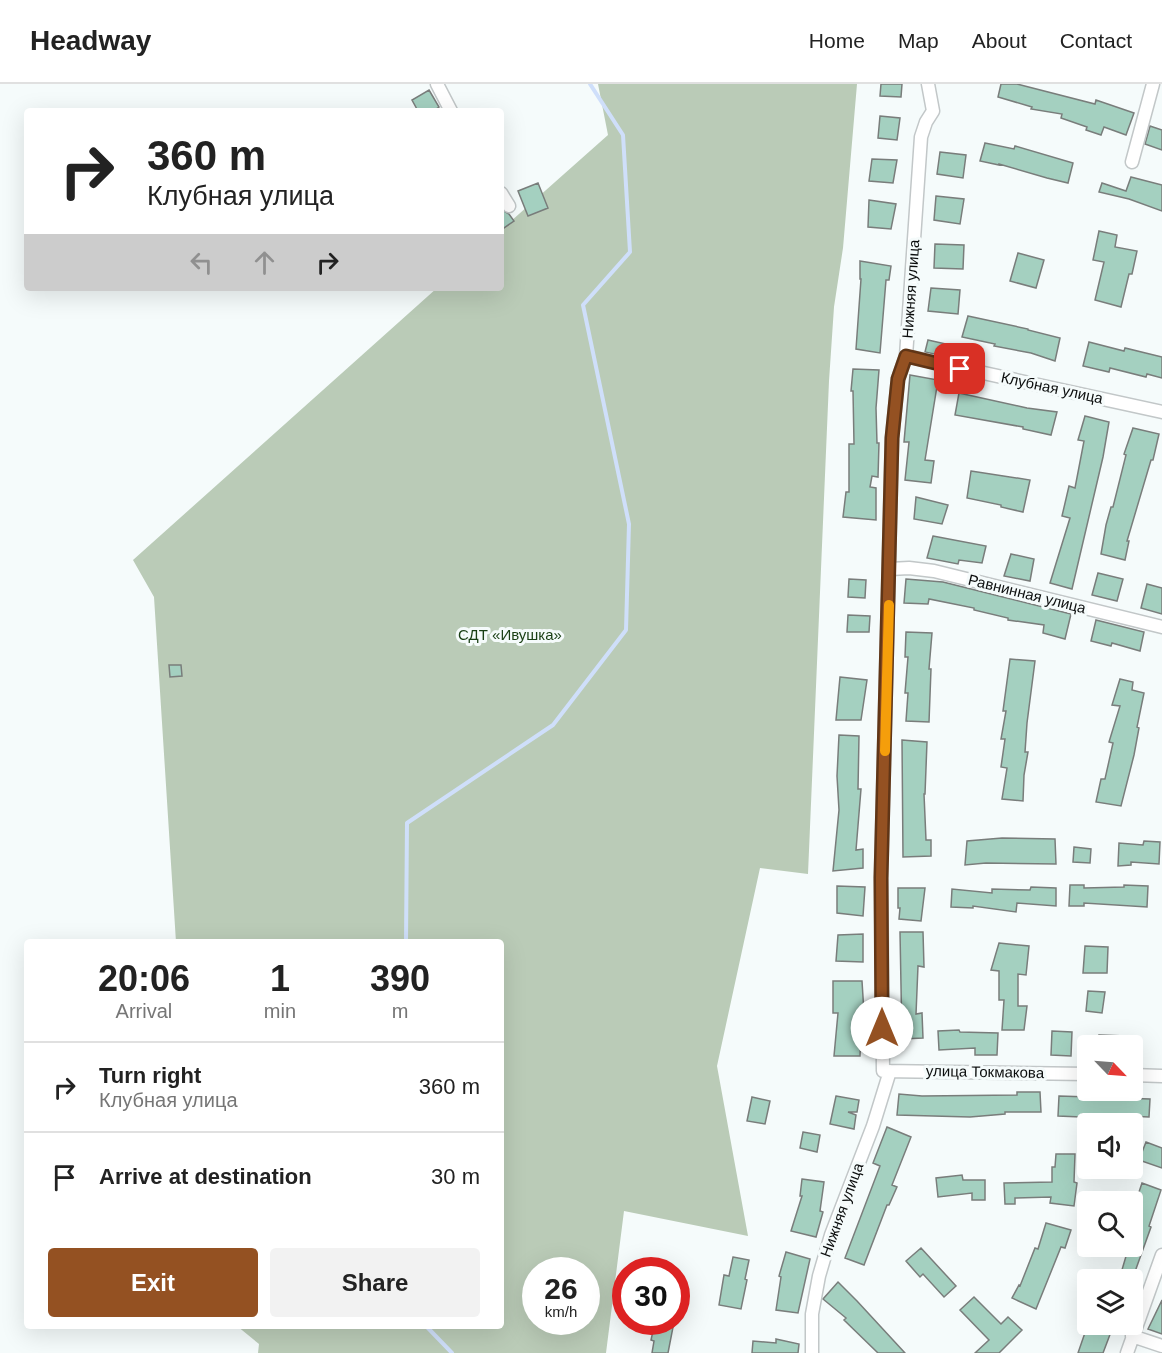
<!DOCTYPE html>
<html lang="en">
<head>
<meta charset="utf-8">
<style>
	body { margin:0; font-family:Arial,sans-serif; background:#f2f2f2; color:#222; height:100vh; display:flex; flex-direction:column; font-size:22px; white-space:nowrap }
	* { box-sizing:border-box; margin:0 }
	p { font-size:20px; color:#767676 }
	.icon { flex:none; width:33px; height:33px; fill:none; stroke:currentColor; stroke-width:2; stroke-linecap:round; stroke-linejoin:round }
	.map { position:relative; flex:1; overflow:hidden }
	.details { position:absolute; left:24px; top:855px; width:480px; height:390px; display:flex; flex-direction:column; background:#fff; border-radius:6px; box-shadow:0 6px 24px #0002 }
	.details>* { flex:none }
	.top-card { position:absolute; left:24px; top:24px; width:480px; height:183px; border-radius:6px; box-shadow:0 6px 24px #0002; background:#fff; color:#222; overflow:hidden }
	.needle { width:39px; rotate:115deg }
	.controls { position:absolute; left:1077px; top:951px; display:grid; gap:12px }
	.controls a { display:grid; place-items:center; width:66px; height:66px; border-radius:6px; background:#fff; box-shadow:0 6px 24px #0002; font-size:30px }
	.speed { position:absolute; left:522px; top:1173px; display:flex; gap:12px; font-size:30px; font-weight:700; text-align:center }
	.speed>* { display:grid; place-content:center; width:78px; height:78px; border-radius:50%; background:#fff; box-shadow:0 6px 24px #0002; line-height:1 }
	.speed small { font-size:15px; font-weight:400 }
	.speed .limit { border:9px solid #d22; background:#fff; color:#111 }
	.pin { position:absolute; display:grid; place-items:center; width:51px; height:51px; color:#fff; margin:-26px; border-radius:12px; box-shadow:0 3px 9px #0006 }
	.me { position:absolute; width:66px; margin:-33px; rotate:0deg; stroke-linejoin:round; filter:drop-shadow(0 0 4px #0008) }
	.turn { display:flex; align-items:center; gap:21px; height:126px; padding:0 24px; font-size:27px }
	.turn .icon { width:78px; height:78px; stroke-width:2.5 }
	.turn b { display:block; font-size:42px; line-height:51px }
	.lanes { display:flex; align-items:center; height:57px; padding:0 24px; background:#0003; justify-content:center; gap:30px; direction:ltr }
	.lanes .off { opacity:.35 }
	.eta { display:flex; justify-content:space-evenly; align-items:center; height:102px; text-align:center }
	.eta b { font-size:36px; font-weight:700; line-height:42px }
	.action { display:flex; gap:12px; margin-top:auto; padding:12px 24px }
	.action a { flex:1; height:69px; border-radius:6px; background:#945122; color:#fff; font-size:24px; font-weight:700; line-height:69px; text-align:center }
	.action a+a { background:#f2f2f2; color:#222 }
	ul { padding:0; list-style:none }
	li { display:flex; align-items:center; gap:18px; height:90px; padding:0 24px; border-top:2px solid #e0e0e0 }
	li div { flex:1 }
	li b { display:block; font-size:22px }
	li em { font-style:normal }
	header { display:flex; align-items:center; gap:36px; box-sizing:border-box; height:84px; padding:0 30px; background:#fff; border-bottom:2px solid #e0e0e0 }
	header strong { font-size:28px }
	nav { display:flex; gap:33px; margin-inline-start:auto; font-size:21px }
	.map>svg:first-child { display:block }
	.green { fill:#bacbb7; fill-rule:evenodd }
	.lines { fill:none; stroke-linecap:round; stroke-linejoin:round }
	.stream { stroke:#cfdffa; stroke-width:4 }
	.building { fill:#a4d0c0; stroke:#797d7b; stroke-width:1.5 }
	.street-casing { stroke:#c2c7c8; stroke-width:15 }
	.street { stroke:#fff; stroke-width:12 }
	.route-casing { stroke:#603516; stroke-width:15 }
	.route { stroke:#945122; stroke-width:10 }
	.slow { stroke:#f59e0b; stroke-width:10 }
	.labels { text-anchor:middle; stroke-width:6; stroke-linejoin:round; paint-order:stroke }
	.street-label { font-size:15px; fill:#0b0d0d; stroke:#f5fbfb }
	.park-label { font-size:15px; fill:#193f14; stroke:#f5fbfb }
</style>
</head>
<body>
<header>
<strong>Headway</strong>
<nav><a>Home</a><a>Map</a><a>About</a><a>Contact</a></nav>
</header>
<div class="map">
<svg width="1162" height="1269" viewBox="0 0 1162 1269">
	<rect width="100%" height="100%" fill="#f5fbfb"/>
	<!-- green -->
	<path class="green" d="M598 0H857L843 164 834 223 829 297 808 790 760 784 717 982 748 1152 624 1127 606 1269H258L259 1260 237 1242H501V858H176L154 513 133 476 437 204H501V146L608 51ZM536 1186H586V1238H536Z"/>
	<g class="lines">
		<!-- stream -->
		<path class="stream" d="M406 858 407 739 553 641 626 546 629 440 583 221 630 168 623 51 590 0
			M426 1242 452 1269"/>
	</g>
	<!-- building -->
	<path class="building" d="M881 0H902L901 13 880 12Z
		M1001 0H1017L1095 20 1096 16 1134 29 1126 51 1104 43 1101 51 1086 46 1087 43 1061 34 1062 30 1031 25 1032 23 998 13Z
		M429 6 439 23 433 27H418L412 16Z
		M880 32 900 34 897 56 878 54Z
		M1150 42 1162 46V66L1145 60Z
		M985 59 1014 65 1015 62 1073 79 1068 99 1047 94 999 80V81L980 77Z
		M940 68 966 71 963 94 937 90Z
		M872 75 897 76 893 99 869 97Z
		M1131 93 1162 101V127L1129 115 1099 108 1102 99 1126 107Z
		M538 99 548 124 528 132 518 107Z
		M936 112 964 115 960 140 934 136Z
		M869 116 896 120 891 145 868 143Z
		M501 125 509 130 514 137 501 146Z
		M1099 147 1117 151 1115 163 1137 167 1132 190H1129L1121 223 1095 216 1104 178 1093 176Z
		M935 160 964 161 963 185 934 184Z
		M1018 169 1044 176 1036 204 1010 197Z
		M860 177 891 182 889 196H886L880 269 856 265 861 195H860Z
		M931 204 960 206 958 230 928 227Z
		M968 232 1028 245V246L1060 254 1055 277 1031 269 994 262 995 260 962 253Z
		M928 256 946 260 943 272 925 268Z
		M1089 258 1124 267 1125 264 1162 273V294L1147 290 1146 293 1110 284 1109 288 1083 282Z
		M853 285 879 286 876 324 877 359H879L878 393 872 392 870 403 876 404V436L843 433 846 408H849V360H854L853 307H851Z
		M910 291 938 296 925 376 934 377 931 399 905 396 909 358H904Z
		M959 309 1027 324 1057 328 1051 351 1023 345V343L955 331Z
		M1085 332 1109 338 1103 373 1072 505 1050 499 1070 434 1062 432 1069 402 1075 404 1084 357 1078 356Z
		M1133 344 1159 350 1153 376H1151L1127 457H1129L1125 476 1101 470 1106 441 1111 423H1113L1126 371 1124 370Z
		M971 387 1030 396 1023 428 1001 423V421L967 414Z
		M916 413 948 421 942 440 914 435Z
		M933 452 986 462 982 479 959 476 958 480 927 474Z
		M1011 470 1034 475 1030 497 1004 492Z
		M1098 489 1123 495 1117 517 1092 511Z
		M849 495 866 496 865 514 848 513Z
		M906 495 943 498 1071 530 1065 555 1043 549 1044 541 1008 536V534L974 526V524L929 515 928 520 904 519Z
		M1147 500 1162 504V530L1141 524Z
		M848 531 870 532 869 548H847Z
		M1096 536 1144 548 1140 567 1112 559 1111 562 1091 557Z
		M906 548 932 549 929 585H931L929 638 906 637 908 609H905L908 573H905Z
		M1010 575 1035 577 1027 639 1025 668H1028L1024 691 1023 717 1002 715 1007 684 1001 683 1005 655H1001L1006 627H1003Z
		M169 581H181L182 592 170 593Z
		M840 593 867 596 861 636H836Z
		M1120 595 1133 598 1132 606 1144 609 1137 643 1139 644 1134 671 1121 722 1096 718 1101 695H1105L1113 659 1109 658 1120 622 1112 621Z
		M839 651 859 652 858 705H861L856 766 863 765V784L833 787 839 726 837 692Z
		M902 656 927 658 925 710H924L926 756H931V772L903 773Z
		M1002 754 1055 755 1056 780 986 779 965 781 967 757Z
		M1144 757 1160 758 1159 780 1131 778V781L1118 782 1119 759 1143 761Z
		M1074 763 1091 765 1090 779 1073 778Z
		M1070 801H1084V804L1124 803V801L1148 802 1147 823 1084 819V822H1069Z
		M837 802 865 803 863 832 837 829Z
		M1031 803 1056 804V822L1017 819 1016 828 973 822V824L951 823 952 805 992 809V805L1030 806Z
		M898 804H925L921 837 899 835 900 824H898Z
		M900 848H923L924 883 918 882 916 930 922 929 923 954 902 955Z
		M863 850V878L836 877 838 851Z
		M999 859 1029 862 1026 891 1018 890V922H1027L1024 946H1002L1004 916H999V887L991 886Z
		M1085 862 1108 863 1107 889H1083Z
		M833 897H862L864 929H862L860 972H834L838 929H833Z
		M1088 907 1105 908 1102 929 1086 927Z
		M959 946 960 948 998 949 997 971H975V964L939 966 938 947Z
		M1052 947 1072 948 1071 972 1051 971Z
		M1099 951 1126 952V962H1099Z
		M1017 1008H1040L1041 1028H1005V1030L970 1033 897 1031 899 1010 922 1012 1017 1011Z
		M836 1012 859 1016 857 1028H848L856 1031 854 1045 830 1040Z
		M1059 1012 1150 1015 1149 1033 1082 1030 1081 1033 1058 1032Z
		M752 1013 770 1017 765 1040 747 1037Z
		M887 1043 911 1053 892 1101 897 1103 889 1121H887L864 1181 845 1174 880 1082 873 1079Z
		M803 1048 820 1051 817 1068 800 1064Z
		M1146 1058 1162 1064V1084L1139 1076Z
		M1056 1070H1075L1074 1098 1077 1099 1074 1122 1050 1119 1051 1113 1015 1114V1120H1005L1004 1099 1052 1098V1083H1055Z
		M962 1091 963 1096H985V1116H972V1109L938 1113 936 1094Z
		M802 1095 824 1098 820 1127 823 1128 816 1153 791 1147 802 1112H800Z
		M1142 1099 1161 1106 1149 1142 1151 1143 1132 1196H1119L1129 1162H1132V1129Z
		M1046 1139 1071 1146 1065 1164 1061 1163 1036 1225 1012 1214 1019 1201 1020 1202 1035 1164 1038 1165Z
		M921 1164 956 1202 944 1213 923 1190 920 1193 906 1177Z
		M786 1168 810 1175 798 1229 776 1226 781 1193 779 1192Z
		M733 1173 749 1176 745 1195 747 1196 741 1225 719 1221 724 1191 729 1192Z
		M838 1198 857 1217 905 1269H878L844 1236 846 1234 823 1215Z
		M974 1213 1001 1240 1008 1233 1022 1246 999 1269H975L989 1256 960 1226Z
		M1162 1216V1250L1148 1245Z
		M655 1238H674L668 1269H652L654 1257 651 1256Z
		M1088 1240H1114L1103 1269H1078Z
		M776 1255 799 1260 798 1269H752L753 1257 776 1259Z"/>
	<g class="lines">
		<defs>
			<path id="street" d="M437 0 451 27
				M928 0 933 27 926 38 921 53 906 272 898 295 892 354 881 794 883 987 1088 990
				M1132 78 1153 0
				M501 109 509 122
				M906 272 1162 328
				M890 485 909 484 934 487 1162 543
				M1132 991 1162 992
				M1132 1252 1162 1262
				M812 1269V1230L819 1192 831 1151 873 1042 890 987
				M1127 1269 1162 1171"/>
		</defs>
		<!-- street casing -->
		<use href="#street" class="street-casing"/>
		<!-- street -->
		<use href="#street" class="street"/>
	</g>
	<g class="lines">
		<defs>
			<path id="route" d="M882 944 881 794 892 354 898 295 906 272 960 285"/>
		</defs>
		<!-- route casing -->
		<use href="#route" class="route-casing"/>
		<!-- route -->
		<use href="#route" class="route"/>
		<!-- slow -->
		<path class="slow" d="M885 667 889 521"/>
	</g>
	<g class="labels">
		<!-- street labels -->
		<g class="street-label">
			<text transform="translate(911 205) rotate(-86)" y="5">Нижняя улица</text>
			<text transform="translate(1052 304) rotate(12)" y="5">Клубная улица</text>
			<text transform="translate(1027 510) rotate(14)" y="5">Равнинная улица</text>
			<text transform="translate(985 988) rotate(1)" y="5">улица Токмакова</text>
			<text transform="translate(842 1126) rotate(-70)" y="5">Нижняя улица</text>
		</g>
		<!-- park labels -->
		<g class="park-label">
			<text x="510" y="556">СДТ «Ивушка»</text>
		</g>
	</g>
</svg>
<div class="controls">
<a><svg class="needle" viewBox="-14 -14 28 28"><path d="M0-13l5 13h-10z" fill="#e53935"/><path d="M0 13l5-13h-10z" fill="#767676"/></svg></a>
<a><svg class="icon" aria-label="sound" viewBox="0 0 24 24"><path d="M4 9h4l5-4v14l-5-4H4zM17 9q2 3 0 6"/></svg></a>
<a><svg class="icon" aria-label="search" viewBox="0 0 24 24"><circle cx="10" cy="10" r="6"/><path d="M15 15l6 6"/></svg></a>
<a><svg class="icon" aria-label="layers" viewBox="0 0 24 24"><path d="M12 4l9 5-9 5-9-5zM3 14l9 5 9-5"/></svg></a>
</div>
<div class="speed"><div>26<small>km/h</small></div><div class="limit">30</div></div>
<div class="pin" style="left:960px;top:285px;background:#d93025"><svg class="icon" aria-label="arrive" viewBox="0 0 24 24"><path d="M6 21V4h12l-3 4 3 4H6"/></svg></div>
<svg class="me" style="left:882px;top:944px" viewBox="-20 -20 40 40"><circle r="19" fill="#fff"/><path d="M0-13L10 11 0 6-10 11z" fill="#945122"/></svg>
<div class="top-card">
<div class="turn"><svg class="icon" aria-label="right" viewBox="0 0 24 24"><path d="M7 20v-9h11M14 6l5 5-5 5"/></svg><div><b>360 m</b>Клубная улица</div></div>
<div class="lanes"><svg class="icon off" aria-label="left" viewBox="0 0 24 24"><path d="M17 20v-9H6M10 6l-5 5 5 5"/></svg><svg class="icon off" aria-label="ahead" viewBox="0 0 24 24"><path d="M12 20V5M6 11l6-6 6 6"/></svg><svg class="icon" aria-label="right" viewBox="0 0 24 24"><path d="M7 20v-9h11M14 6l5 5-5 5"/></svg></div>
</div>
<section class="details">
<div class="eta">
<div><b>20:06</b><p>Arrival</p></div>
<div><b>1</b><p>min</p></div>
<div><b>390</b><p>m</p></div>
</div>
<ul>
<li><svg class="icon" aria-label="right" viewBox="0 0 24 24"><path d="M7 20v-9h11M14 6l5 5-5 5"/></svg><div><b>Turn right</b><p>Клубная улица</p></div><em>360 m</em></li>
<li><svg class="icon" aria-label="arrive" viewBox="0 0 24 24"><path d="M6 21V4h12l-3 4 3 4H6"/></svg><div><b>Arrive at destination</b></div><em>30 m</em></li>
</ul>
<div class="action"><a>Exit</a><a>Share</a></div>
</section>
</div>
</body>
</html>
